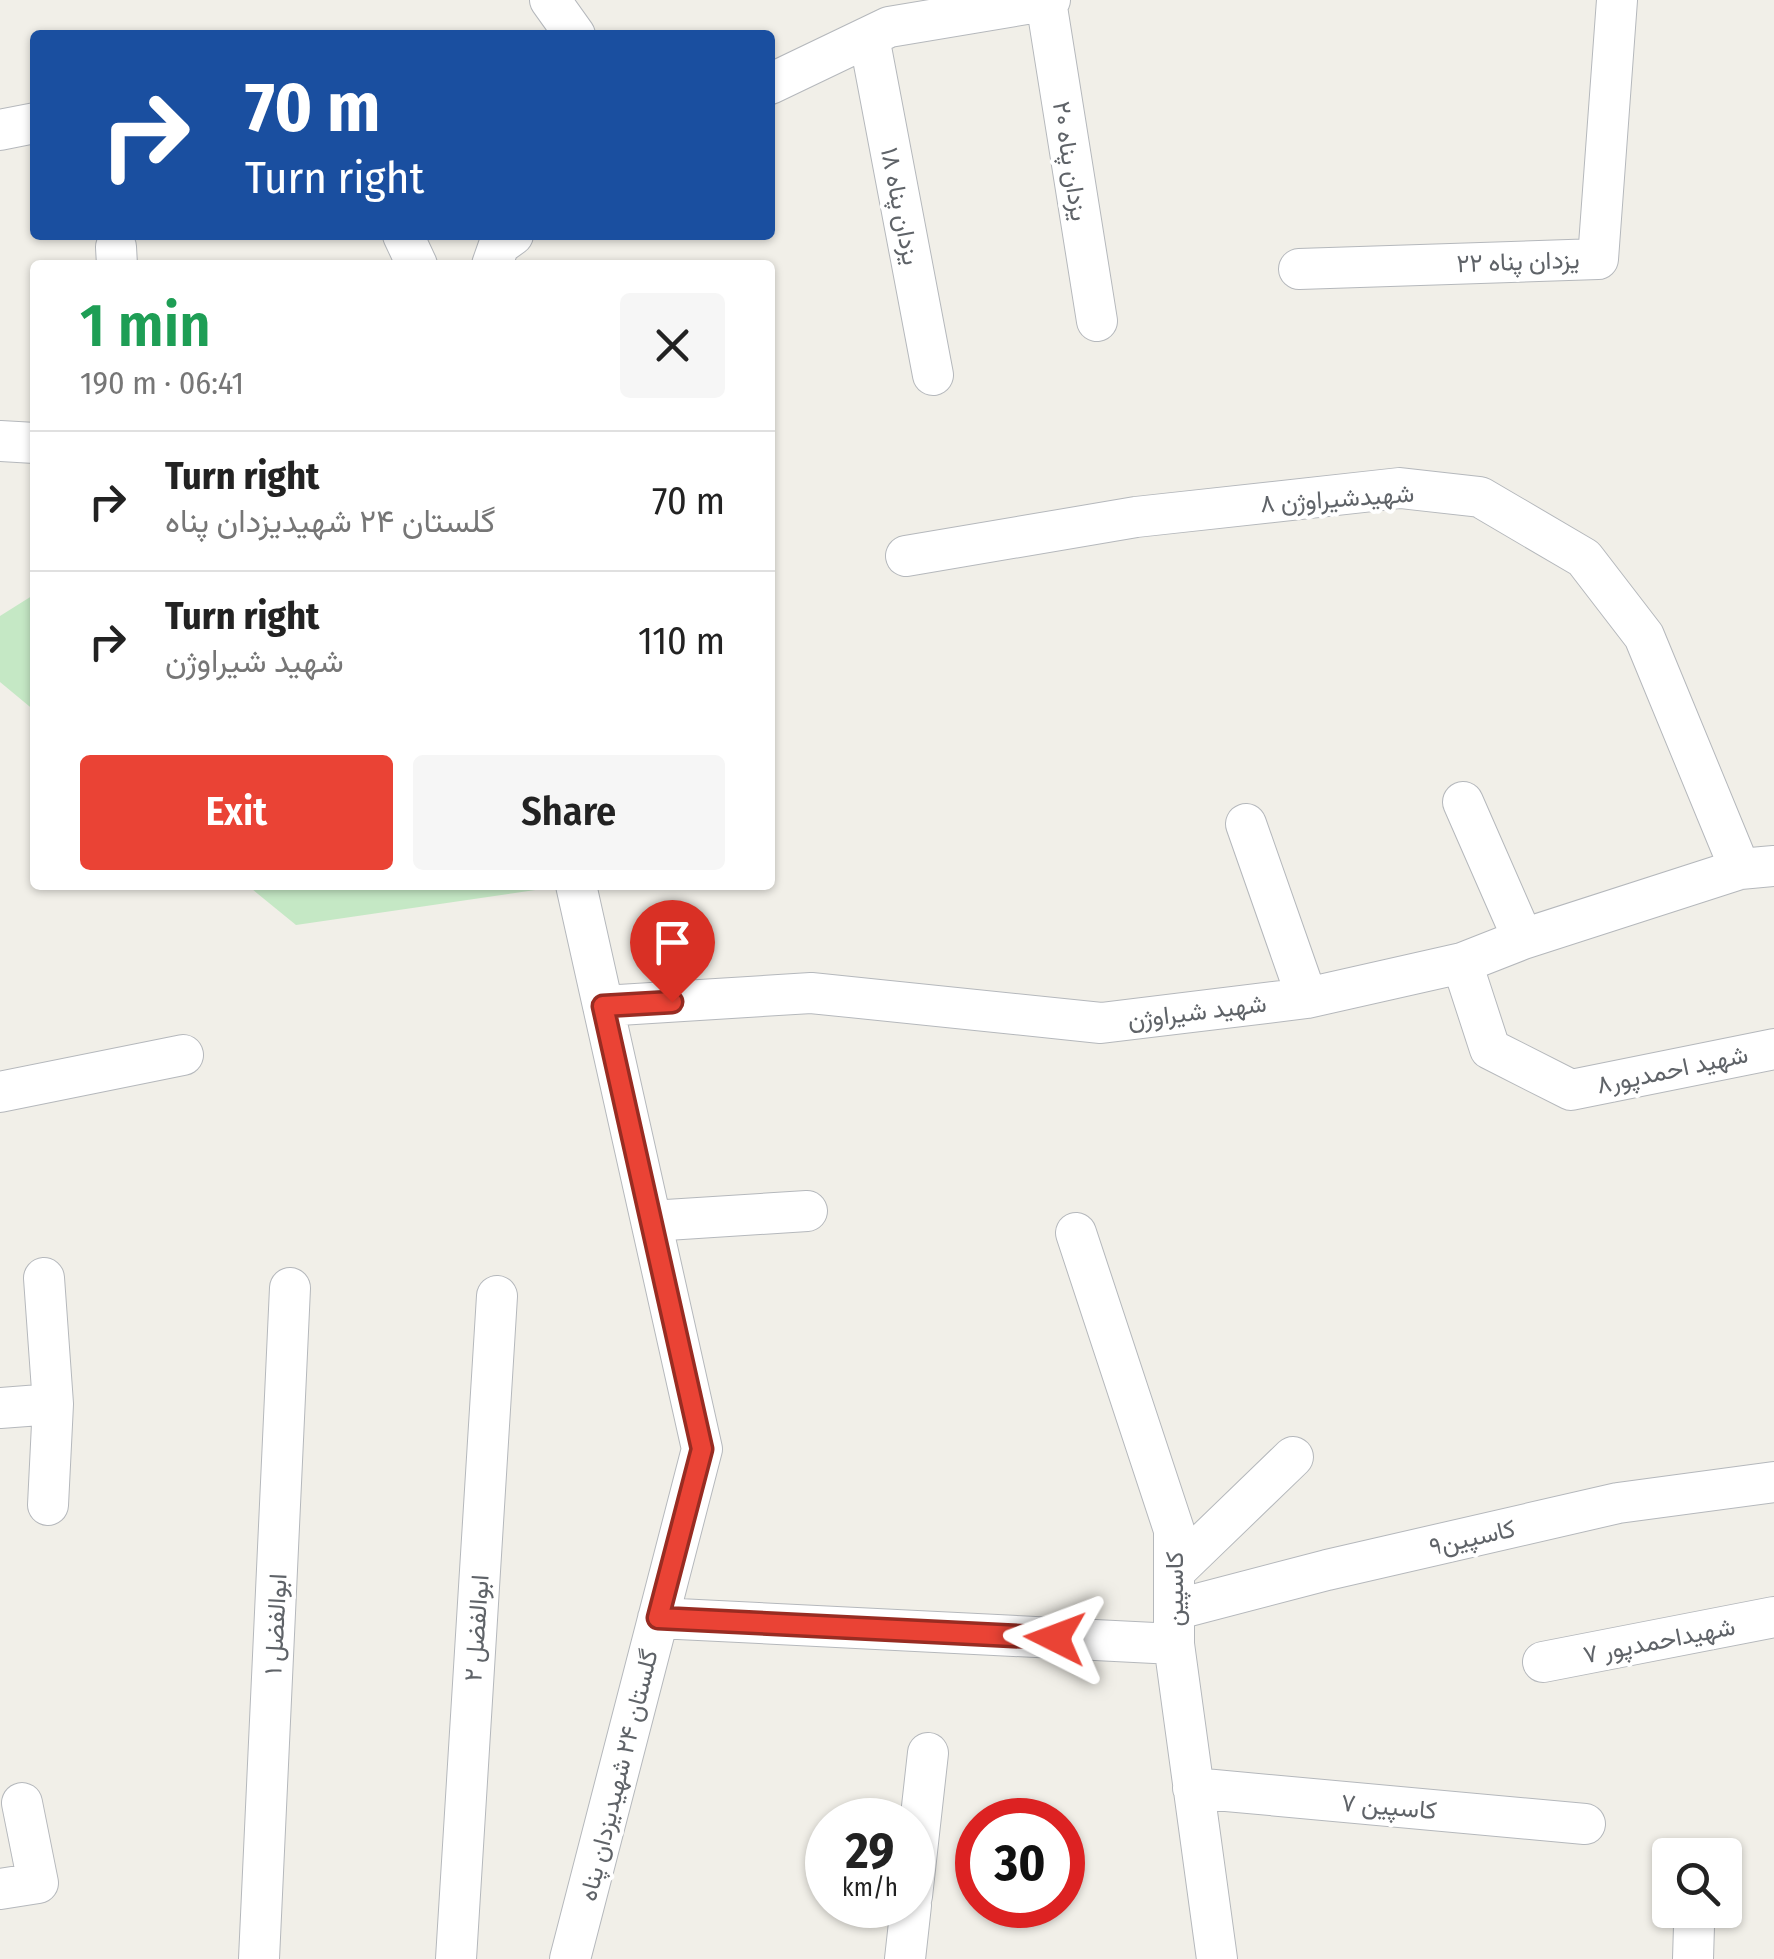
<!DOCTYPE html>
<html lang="en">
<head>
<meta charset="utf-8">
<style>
	body { margin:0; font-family:"Fira Sans Condensed",Vazirmatn,sans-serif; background:#f6f6f6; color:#222; height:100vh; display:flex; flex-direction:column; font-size:38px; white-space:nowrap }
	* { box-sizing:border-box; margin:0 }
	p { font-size:32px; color:#767676 }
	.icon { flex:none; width:55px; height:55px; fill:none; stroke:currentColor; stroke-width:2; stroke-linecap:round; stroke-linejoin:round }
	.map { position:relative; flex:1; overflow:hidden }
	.panel { position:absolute; left:30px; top:260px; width:745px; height:630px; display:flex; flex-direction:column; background:#fff; border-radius:10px; box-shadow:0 2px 8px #0004 }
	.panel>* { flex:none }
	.banner { position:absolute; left:30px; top:30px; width:745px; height:210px; border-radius:10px; box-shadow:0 2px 8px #0004; background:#1a4fa0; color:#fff; overflow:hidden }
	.tools { position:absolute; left:1652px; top:1838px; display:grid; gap:20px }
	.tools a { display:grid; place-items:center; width:90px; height:90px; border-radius:10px; background:#fff; box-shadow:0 2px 8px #0004; font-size:50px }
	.speed { position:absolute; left:805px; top:1798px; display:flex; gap:20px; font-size:50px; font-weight:700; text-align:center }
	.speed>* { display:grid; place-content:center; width:130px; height:130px; border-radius:50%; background:#fff; box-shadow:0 2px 8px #0004; line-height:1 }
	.speed small { font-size:25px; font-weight:400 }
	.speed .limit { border:15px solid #d22; background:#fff; color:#111 }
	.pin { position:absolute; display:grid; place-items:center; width:85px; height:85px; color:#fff; margin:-102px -42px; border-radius:50% 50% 50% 0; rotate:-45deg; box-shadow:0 0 10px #0007 }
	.pin .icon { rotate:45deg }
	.me { position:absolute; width:110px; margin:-55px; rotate:273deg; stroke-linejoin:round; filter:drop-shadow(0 0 8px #0008) }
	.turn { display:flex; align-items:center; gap:35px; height:210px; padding:0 50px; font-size:45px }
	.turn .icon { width:130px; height:130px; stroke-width:2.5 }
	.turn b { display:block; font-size:70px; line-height:85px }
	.round { display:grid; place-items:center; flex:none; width:105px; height:105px; border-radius:10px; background:#f6f6f6 }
	.overview { display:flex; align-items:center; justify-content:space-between; height:170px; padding:0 50px }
	h1 { font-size:60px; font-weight:600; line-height:75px; color:#1e9e55 }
	.button { display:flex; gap:20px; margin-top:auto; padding:20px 50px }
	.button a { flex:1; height:115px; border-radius:10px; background:#ea4335; color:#fff; font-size:40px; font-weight:600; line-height:115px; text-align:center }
	.button a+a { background:#f6f6f6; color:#222 }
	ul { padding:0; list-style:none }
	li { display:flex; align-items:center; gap:30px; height:140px; padding:0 50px; border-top:2px solid #e0e0e0 }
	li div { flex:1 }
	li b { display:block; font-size:38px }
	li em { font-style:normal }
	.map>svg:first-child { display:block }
	.green { fill:#c5e8c5 }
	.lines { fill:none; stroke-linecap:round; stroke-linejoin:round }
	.minor-casing { stroke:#b5b8bc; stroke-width:42 }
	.minor { stroke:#fff; stroke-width:40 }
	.route-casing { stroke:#982c22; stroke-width:25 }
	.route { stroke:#ea4335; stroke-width:18 }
	.labels { text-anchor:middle; stroke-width:8; stroke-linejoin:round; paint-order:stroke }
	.street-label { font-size:25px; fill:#5f6368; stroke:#fff }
</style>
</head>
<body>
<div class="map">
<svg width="1774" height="1959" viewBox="0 0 1774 1959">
	<rect width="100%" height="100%" fill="#f1efe8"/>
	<!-- green -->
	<path class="green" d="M35 594V711L0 682V616Z
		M247 885H548L549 888 296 925Z"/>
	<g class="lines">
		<defs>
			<path id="minor" d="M550 0 575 35
				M1046 1 1097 321
				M869 37 933 375
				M770 84 889 27 1050 0
				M0 130 35 123
				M403 235 417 265
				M116 247 117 265
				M492 265 499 245 513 235
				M1299 269 1598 259 1617 0
				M0 441 35 443
				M906 556 1136 517 1400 488 1480 497 1584 558 1644 636 1740 869
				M1463 802 1523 939
				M1246 824 1307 998
				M1462 963 1490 1049 1571 1090 1774 1049
				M603 1006 811 993 1101 1023 1307 998 1462 963 1523 939 1740 869 1774 866
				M0 1092 183 1055
				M651 1221 807 1211
				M1076 1233 1174 1530V1644L1217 1959
				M0 1408 53 1404 44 1278
				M48 1505 53 1404
				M1174 1572 1293 1457
				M1174 1610 1327 1570 1618 1503 1774 1482
				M658 1618 1174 1644
				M1543 1662 1774 1617
				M1193 1788 1585 1824
				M0 1889 38 1883 22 1803
				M912 1896 928 1753
				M259 1959 290 1288
				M456 1959 497 1296
				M570 1959 702 1449 576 885
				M905 1959 911 1905
				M1693 1959 1694 1926"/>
		</defs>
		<!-- minor casing -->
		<use href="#minor" class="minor-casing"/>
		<!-- minor -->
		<use href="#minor" class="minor"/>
	</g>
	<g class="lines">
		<defs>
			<path id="route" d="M672 1002 603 1006 702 1449 658 1618 1055 1638"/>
		</defs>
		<!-- route casing -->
		<use href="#route" class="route-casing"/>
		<!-- route -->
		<use href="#route" class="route"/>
	</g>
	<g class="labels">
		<!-- street labels -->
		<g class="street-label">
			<text transform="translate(1071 161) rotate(81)" y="9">یزدان پناه ۲۰</text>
			<text transform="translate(901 206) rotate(79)" y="9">یزدان پناه ۱۸</text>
			<text transform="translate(1518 261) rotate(-2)" y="9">یزدان پناه ۲۲</text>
			<text transform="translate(1337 498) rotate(-4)" y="9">شهیدشیراوژن ۸</text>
			<text transform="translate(1197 1011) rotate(-7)" y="9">شهید شیراوژن</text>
			<text transform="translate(1672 1069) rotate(-12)" y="9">شهید احمدپور۸</text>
			<text transform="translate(1472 1537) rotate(-13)" y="9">کاسپین۹</text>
			<text transform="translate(1174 1589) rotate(-90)" y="9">کاسپین</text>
			<text transform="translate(275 1624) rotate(-87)" y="9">ابوالفضل ۱</text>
			<text transform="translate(476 1628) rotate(-86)" y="9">ابوالفضل ۲</text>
			<text transform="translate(1659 1640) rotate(-11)" y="9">شهیداحمدپور ۷</text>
			<text transform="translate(618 1775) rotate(-76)" y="9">گلستان ۲۴ شهیدیزدان پناه</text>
			<text transform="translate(1389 1806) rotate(5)" y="9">کاسپین ۷</text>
		</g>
	</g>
</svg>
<div class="tools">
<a><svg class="icon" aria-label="search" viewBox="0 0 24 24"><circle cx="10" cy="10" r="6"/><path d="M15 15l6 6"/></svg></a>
</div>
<div class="speed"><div>29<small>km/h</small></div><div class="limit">30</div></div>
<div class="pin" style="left:672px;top:1002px;background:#d93025"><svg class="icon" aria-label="arrive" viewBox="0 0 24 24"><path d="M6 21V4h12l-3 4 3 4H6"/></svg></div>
<svg class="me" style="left:1055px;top:1638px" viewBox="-20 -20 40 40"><path d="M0-17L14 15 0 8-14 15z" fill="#ea4335" stroke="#fff" stroke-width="4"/></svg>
<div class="banner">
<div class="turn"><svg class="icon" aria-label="right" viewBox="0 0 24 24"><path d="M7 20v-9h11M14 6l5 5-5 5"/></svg><div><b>70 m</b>Turn right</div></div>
</div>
<section class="panel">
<div class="overview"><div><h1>1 min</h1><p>190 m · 06:41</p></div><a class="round"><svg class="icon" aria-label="close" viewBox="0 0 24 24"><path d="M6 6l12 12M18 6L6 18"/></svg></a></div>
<ul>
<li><svg class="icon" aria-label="right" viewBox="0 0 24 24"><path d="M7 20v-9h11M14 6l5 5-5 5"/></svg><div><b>Turn right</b><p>گلستان ۲۴ شهیدیزدان پناه</p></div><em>70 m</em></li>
<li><svg class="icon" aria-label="right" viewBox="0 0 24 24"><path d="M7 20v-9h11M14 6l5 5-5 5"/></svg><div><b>Turn right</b><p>شهید شیراوژن</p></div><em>110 m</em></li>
</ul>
<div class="button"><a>Exit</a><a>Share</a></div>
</section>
</div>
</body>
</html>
